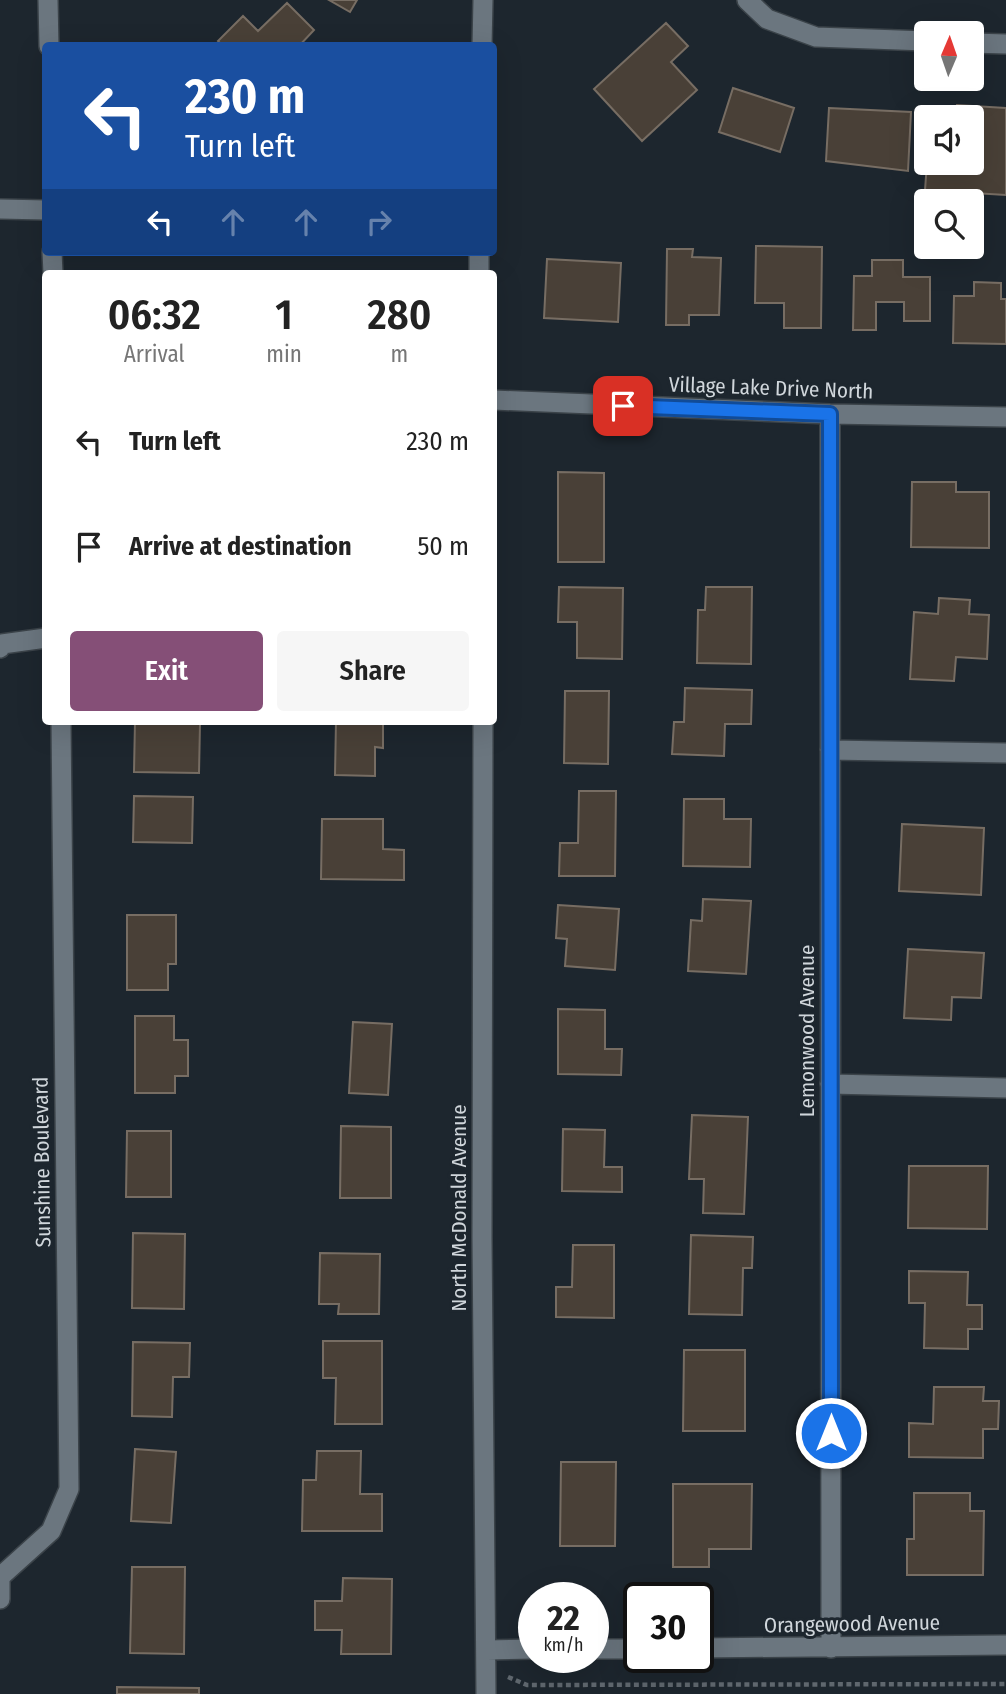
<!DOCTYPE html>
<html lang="en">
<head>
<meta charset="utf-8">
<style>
	body { margin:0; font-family:"Fira Sans Condensed",sans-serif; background:#f6f6f6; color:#222; height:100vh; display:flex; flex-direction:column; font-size:26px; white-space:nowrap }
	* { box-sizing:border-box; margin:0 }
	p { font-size:23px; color:#767676 }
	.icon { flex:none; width:38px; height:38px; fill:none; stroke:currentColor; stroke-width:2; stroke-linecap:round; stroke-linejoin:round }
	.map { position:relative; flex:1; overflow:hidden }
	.drawer { position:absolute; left:42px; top:270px; width:455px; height:455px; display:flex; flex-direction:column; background:#fff; border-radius:7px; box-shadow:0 7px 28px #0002 }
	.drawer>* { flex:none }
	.top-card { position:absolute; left:42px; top:42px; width:455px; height:214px; border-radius:7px; box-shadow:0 7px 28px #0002; background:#1a4fa0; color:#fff; overflow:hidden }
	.needle { width:46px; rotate:2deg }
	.controls { position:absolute; left:914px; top:21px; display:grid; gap:14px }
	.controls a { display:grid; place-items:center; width:70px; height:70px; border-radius:7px; background:#fff; box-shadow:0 7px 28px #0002; font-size:35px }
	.speed { position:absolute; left:518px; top:1582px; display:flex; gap:14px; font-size:35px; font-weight:700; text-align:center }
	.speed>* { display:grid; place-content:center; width:91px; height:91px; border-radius:50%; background:#fff; box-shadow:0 7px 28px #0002; line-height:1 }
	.speed small { font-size:18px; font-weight:400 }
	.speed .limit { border:4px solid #111; border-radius:10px; background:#fff; color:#111 }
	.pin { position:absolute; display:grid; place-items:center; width:60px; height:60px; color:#fff; margin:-30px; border-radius:14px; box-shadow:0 4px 10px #0006 }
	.me { position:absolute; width:77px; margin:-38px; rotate:0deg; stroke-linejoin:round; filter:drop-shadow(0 0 5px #0008) }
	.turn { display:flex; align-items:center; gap:24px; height:147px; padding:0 28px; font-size:32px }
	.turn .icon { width:91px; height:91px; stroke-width:2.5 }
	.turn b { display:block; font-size:49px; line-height:60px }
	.lanes { display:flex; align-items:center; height:66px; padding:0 28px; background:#0003; justify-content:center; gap:35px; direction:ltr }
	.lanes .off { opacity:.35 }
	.eta { display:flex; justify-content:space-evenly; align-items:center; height:119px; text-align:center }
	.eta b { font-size:42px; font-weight:600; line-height:49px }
	.action { display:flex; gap:14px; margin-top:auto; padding:14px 28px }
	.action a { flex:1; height:80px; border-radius:7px; background:#854f77; color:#fff; font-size:28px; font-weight:600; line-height:80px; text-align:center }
	.action a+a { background:#f6f6f6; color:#222 }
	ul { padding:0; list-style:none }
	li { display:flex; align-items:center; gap:21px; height:105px; padding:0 28px }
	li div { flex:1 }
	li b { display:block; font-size:26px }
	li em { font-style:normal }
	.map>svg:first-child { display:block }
	.building { fill:#494037; stroke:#776d63; stroke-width:2 }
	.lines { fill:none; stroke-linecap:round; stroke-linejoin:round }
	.minor-casing { stroke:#3b4349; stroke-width:22 }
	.path { stroke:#5f676e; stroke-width:4.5; stroke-dasharray:5 3.5; stroke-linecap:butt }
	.minor { stroke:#6b767f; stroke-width:19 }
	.route-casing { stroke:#114b97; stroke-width:18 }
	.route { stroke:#1a73e8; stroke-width:12 }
	.labels { text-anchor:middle; stroke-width:6; stroke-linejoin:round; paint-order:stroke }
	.street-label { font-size:21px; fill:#d0d6db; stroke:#1d262e }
</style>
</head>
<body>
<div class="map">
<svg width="1006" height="1694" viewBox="0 0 1006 1694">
	<rect width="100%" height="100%" fill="#1d262e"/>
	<!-- building -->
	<path class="building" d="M329 0H357L350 12Z
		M287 3 314 30 299 46H223L218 41 243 16 258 31Z
		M666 23 688 46 671 62 697 90 642 141 594 89Z
		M733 88 794 108 780 152 719 132Z
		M957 105 1006 108V195L925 190 927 163H971V117H956Z
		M829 108 911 112 908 171 826 161Z
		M756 246 822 247 821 328H784V303H755Z
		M667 249H693L692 257 721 258 719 315H689V325H666Z
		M547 259 621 263 618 322 544 318Z
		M872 260H903V277H930V321H904V302H876V330H853L854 276H872Z
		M974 282 1001 283V299H1006V344L953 343 954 296H974Z
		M558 472 604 473V562H558Z
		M912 482H956V492H989V548L911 547Z
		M559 587 623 588 622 659 577 658V622H558Z
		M706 587H752L751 664 697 663 698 610H705Z
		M939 598 970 600 969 614 989 615 987 659 956 657 954 681 910 679 914 612 938 614Z
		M685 688 752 690 751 724H725L724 756 672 754 674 722H684Z
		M565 691H609L608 764 564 763Z
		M135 721 200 724 199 773 134 772Z
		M336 721H383V748L375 747V776L335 775Z
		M579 791H616L615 876H559L560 843H578Z
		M134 796 193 797 192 843 133 842Z
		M684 799H724V819H751L750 867 683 866Z
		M322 819H383V849L404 850V880L321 879Z
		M902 824 984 828 981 895 899 891Z
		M703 899 751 901 746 974 688 971 691 920 702 921Z
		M558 905 619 909 615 970 565 966 567 939 556 938Z
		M127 915H176V964H168V990H127Z
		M908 949 984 953 981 998 952 997 951 1020 904 1018Z
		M558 1009 605 1010V1049H622L621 1075 558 1074Z
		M135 1016H174V1040H188V1076H175V1093H135Z
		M353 1022 392 1024 388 1095 349 1093Z
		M692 1115 748 1117 744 1214 703 1213 704 1179H689Z
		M341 1126 391 1127V1198H340Z
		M563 1129 605 1130 604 1167H622V1192L562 1191Z
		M127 1131H171V1197H126Z
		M909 1166H988L987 1229 908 1228Z
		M133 1233 185 1234 184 1309 132 1308Z
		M691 1235 753 1237 752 1268H743L742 1315 689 1314Z
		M573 1245H614V1318L556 1317V1287H572Z
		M320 1253 380 1254 379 1314H338L339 1304H319Z
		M909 1271 968 1272 967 1305H982V1329H968V1349L924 1348 925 1303H909Z
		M323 1341H382V1424H335L336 1378H323Z
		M133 1342 190 1343 189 1377H173L172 1417 132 1416Z
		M684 1350H745V1431H683Z
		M934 1387H984L983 1401H999L998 1429H983V1458L909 1457V1423L933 1424Z
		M135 1449 176 1452 171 1523 131 1521Z
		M317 1451H361L360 1494H382V1531H302L303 1480H316Z
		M561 1462H616L615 1546H560Z
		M673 1484H752L751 1549H709V1567H673Z
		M914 1493H970V1511H984L983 1575H907V1539H914Z
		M132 1567H185L184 1654 130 1653Z
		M343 1578 392 1579 391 1654H341L342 1630H315V1601H342Z
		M117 1687 199 1688V1694H117Z"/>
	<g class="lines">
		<defs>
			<path id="minor" d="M48 0 49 46
				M747 0 767 19 816 37 926 41
				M971 43 1006 44
				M482 46 483 0
				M0 209 46 210
				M52 252 53 273
				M479 273V252
				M494 400 830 414 1006 417
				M830 414 831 1648
				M0 648 2 644 46 638
				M483 721 482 1238 486 1694
				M830 750 1006 753
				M830 1084 1006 1088
				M0 1576V1599
				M0 1577 51 1531 69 1489 61 721
				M698 1648 1006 1645
				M593 1649H639
				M487 1650 534 1649"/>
		</defs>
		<!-- minor casing -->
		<use href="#minor" class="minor-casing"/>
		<!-- path -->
		<path class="path" d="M508 1677 527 1685 1006 1684"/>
		<!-- minor -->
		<use href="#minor" class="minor"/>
	</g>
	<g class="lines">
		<defs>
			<path id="route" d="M623 406 830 414 831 1433"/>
		</defs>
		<!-- route casing -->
		<use href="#route" class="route-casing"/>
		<!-- route -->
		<use href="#route" class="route"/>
	</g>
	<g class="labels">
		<!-- street labels -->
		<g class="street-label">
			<text transform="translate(771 388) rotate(2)" y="7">Village Lake Drive North</text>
			<text transform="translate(807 1031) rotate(-90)" y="7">Lemonwood Avenue</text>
			<text transform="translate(42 1162) rotate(-91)" y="7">Sunshine Boulevard</text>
			<text transform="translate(459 1208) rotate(-90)" y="7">North McDonald Avenue</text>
			<text transform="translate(852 1624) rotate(-1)" y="7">Orangewood Avenue</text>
		</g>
	</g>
</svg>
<div class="controls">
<a><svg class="needle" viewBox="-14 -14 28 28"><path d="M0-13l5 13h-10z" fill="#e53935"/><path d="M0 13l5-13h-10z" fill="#767676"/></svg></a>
<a><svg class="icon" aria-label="sound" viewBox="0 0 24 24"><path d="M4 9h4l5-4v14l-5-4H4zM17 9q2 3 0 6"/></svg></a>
<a><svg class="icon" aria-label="search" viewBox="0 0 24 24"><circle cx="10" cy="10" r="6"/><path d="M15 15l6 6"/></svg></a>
</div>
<div class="speed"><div>22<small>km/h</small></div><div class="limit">30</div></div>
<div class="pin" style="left:623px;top:406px;background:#d93025"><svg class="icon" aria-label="arrive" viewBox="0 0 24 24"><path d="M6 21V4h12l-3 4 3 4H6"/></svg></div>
<svg class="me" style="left:831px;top:1433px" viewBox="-20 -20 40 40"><circle r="17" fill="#1a73e8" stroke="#fff" stroke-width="3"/><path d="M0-11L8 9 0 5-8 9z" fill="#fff"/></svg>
<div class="top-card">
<div class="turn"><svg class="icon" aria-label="left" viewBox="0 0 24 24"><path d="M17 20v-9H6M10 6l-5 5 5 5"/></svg><div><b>230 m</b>Turn left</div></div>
<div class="lanes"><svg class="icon" aria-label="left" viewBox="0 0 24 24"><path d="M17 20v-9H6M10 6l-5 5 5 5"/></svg><svg class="icon off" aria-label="ahead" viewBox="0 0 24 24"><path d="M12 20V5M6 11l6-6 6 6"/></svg><svg class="icon off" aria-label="ahead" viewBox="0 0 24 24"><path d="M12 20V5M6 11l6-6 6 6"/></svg><svg class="icon off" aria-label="right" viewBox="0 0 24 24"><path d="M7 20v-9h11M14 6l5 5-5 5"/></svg></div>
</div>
<section class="drawer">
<div class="eta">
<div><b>06:32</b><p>Arrival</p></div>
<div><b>1</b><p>min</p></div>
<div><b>280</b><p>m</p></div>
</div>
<ul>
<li><svg class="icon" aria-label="left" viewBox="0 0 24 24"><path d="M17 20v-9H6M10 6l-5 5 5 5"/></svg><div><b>Turn left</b></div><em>230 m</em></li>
<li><svg class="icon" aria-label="arrive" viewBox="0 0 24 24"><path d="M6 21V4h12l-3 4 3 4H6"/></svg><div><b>Arrive at destination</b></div><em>50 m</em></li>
</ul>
<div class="action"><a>Exit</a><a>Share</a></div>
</section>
</div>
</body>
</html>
